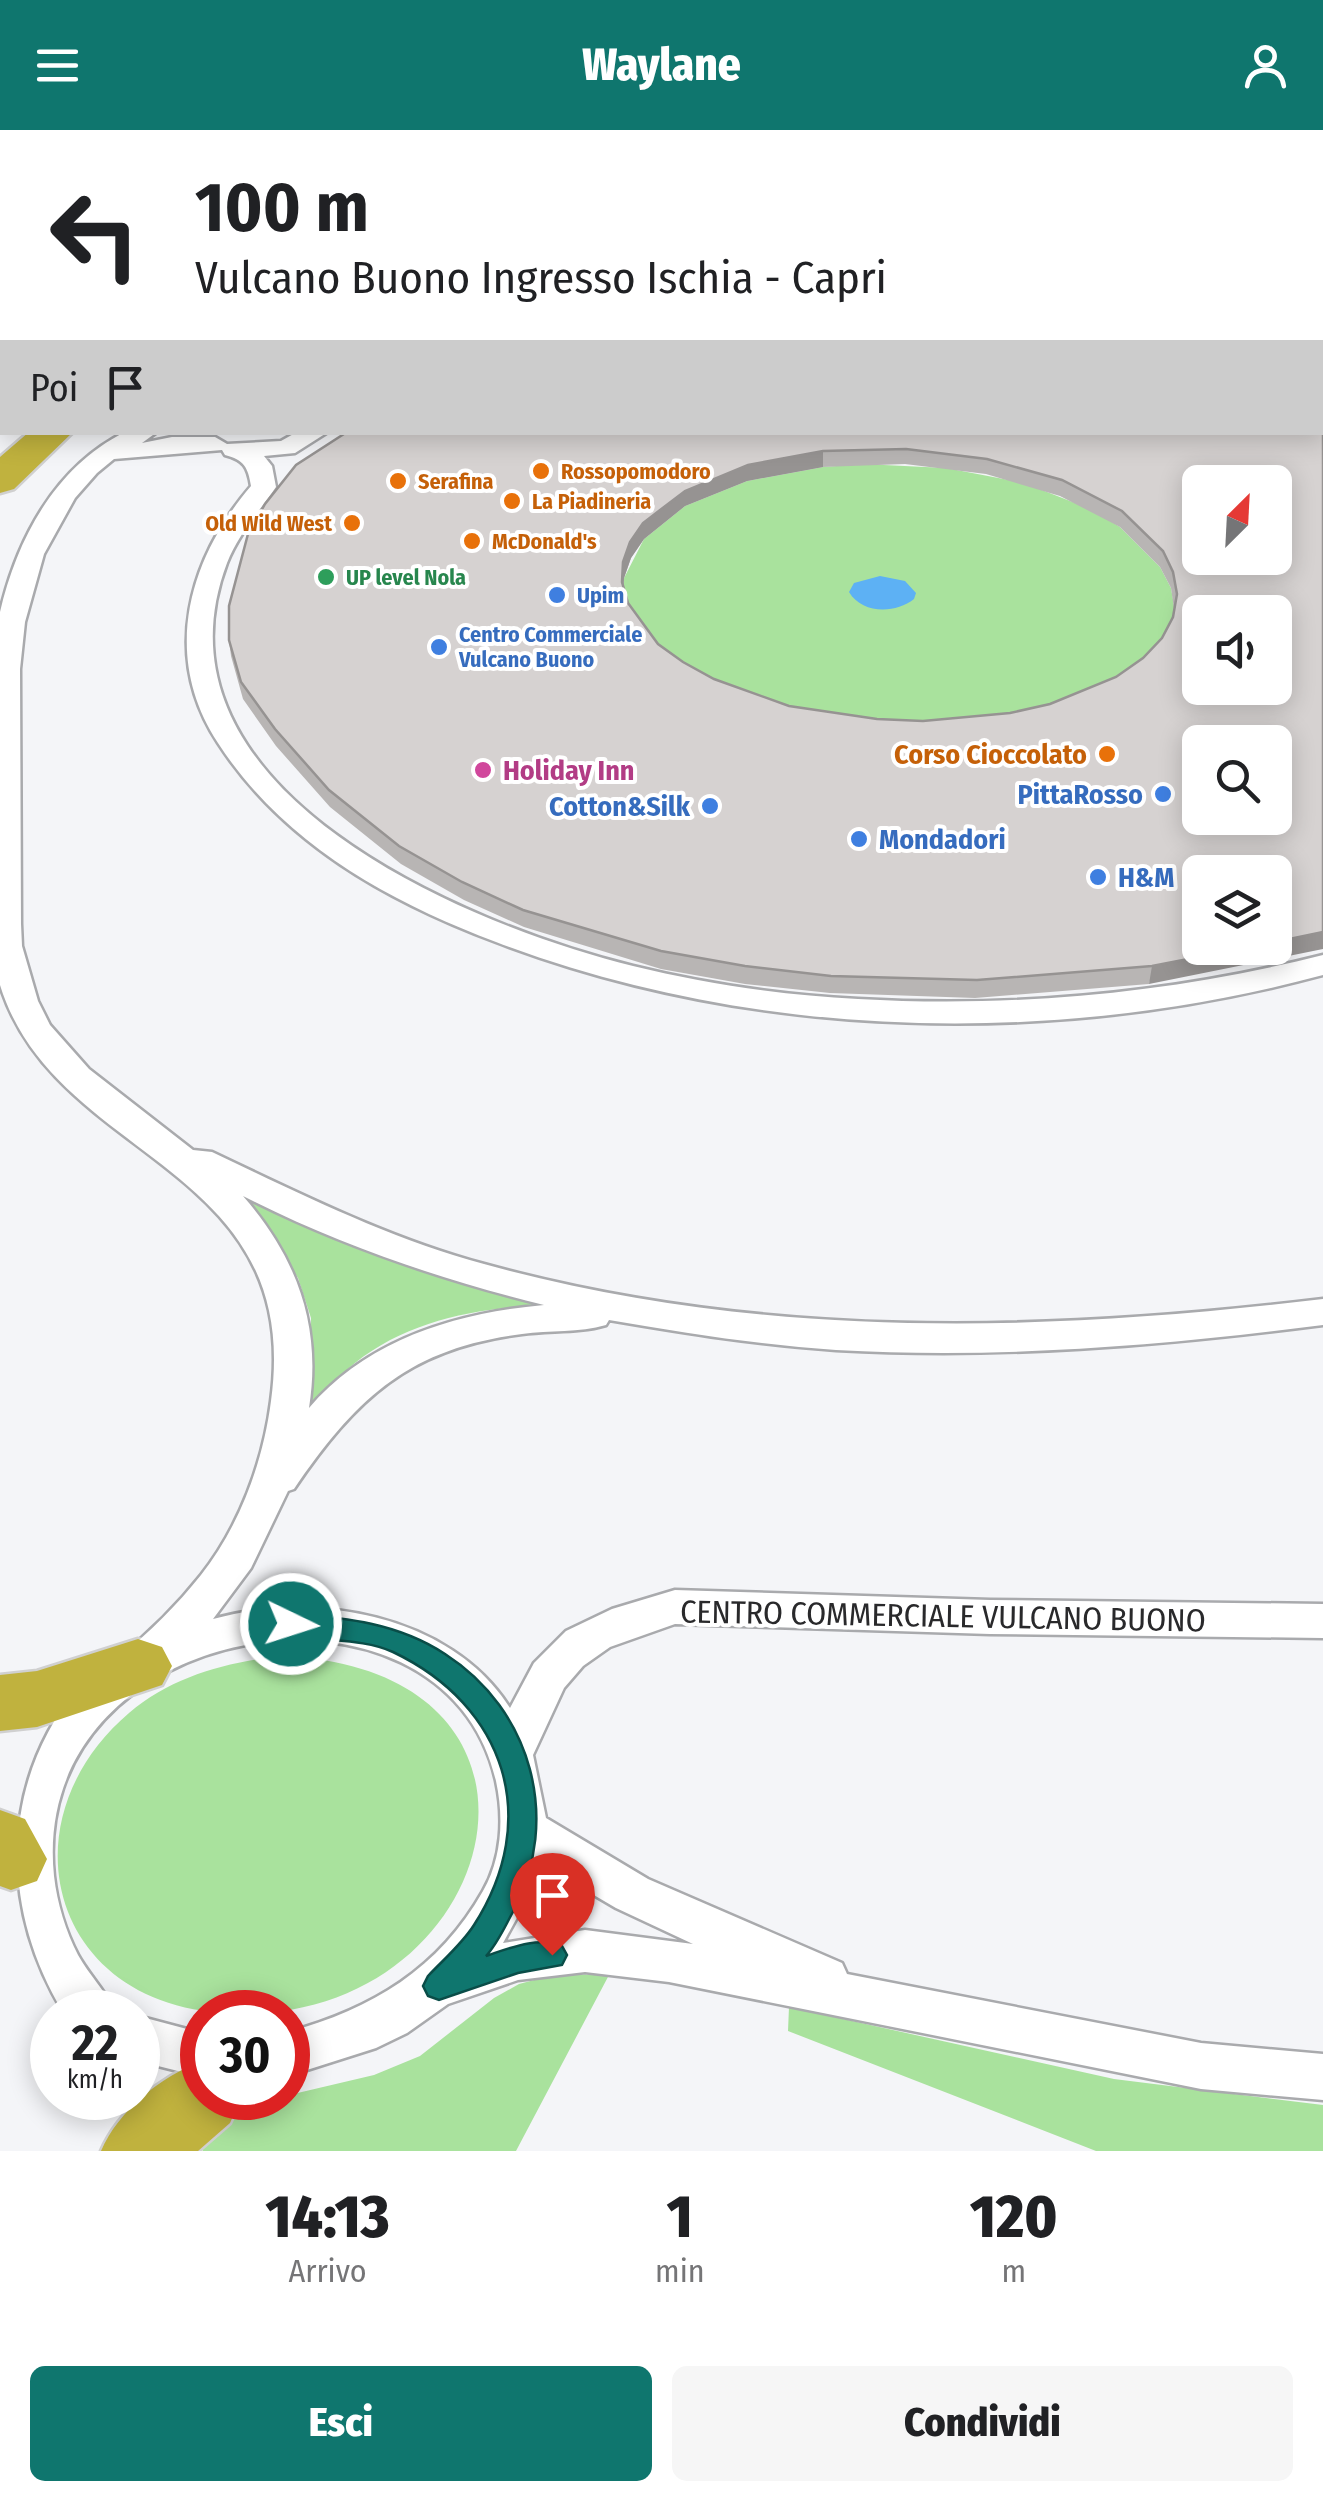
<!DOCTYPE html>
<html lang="it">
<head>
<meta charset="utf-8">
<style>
	body { margin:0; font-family:"Fira Sans Condensed",sans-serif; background:#f6f6f6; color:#202124; height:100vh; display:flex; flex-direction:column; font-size:38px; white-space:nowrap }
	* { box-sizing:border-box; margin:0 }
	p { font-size:32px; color:#757577 }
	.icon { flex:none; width:55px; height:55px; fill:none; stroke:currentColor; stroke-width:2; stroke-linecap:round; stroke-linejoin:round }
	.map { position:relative; height:2021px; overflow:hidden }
	.panel { display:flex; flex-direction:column; background:#fff; flex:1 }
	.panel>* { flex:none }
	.hud { position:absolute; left:0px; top:0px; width:1325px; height:305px; box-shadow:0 5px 25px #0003; background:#fff; color:#202124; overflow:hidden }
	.needle { width:65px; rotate:24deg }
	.buttons { position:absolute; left:1182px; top:335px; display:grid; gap:20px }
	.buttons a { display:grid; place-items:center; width:110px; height:110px; border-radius:15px; background:#fff; box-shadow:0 5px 25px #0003; font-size:50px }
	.speed { position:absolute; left:30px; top:1860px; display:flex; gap:20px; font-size:50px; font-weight:700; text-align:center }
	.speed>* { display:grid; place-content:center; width:130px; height:130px; border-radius:50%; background:#fff; box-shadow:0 5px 25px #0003; line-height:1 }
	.speed small { font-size:25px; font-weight:400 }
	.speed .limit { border:15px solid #d22; background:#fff; color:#111 }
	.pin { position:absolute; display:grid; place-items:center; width:85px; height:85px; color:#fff; margin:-102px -42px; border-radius:50% 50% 50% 0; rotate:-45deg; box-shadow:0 0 10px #0007 }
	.pin .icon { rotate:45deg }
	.me { position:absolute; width:110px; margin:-55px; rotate:94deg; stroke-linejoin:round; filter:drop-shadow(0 0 8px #0008) }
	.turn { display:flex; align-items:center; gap:35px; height:210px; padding:0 30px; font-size:45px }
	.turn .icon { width:130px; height:130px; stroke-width:2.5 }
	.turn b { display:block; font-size:70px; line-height:85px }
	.then { display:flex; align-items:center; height:95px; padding:0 30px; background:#0003; gap:20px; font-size:38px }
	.eta { display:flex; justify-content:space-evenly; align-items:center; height:170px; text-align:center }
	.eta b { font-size:60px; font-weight:800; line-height:70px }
	.button { display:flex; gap:20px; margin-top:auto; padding:20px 30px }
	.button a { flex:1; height:115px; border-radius:15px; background:#0f766e; color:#fff; font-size:40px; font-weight:800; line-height:115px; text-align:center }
	.button a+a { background:#f6f6f6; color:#202124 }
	header { display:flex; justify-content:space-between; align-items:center; height:130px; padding:0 30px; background:#0f766e; color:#fff; font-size:45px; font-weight:800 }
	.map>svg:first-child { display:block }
	.green { fill:#a9e29d }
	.water { fill:#5db1f4 }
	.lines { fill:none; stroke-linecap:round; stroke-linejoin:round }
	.stream { stroke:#5db1f4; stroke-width:6 }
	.street-casing { stroke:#a9aaad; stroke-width:5 }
	.secondary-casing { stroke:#a9aaad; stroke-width:5 }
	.highway-casing { stroke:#d0d0d0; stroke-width:5 }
	.street { fill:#fff; fill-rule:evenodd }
	.secondary { fill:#ece8c5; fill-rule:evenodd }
	.highway { fill:#c0b23e; fill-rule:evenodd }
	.wall { fill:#b8b5b4; fill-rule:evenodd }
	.shaded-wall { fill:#969392 }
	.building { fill:#d6d2d1; stroke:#969392; stroke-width:2.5; fill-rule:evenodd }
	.route { fill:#0f766e; stroke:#0a4d48; stroke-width:2.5 }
	.food-dot { fill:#e8710a; stroke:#fff; stroke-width:4 }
	.leisure-dot { fill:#2e9e5b; stroke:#fff; stroke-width:4 }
	.shop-dot { fill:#3f7fe0; stroke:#fff; stroke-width:4 }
	.hotel-dot { fill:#d1479c; stroke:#fff; stroke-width:4 }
	.labels { text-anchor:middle; stroke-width:8; stroke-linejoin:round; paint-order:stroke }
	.far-food-label { font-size:22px; font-weight:bold; fill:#c56008; stroke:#fff; text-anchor:start }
	.far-leisure-label { font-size:22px; font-weight:bold; fill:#27864d; stroke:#fff; text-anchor:start }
	.far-shop-label { font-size:22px; font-weight:bold; fill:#366cbe; stroke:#fff; text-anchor:start }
	.food-label { font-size:28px; font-weight:bold; fill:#c56008; stroke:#fff; text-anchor:end }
	.hotel-label { font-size:28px; font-weight:bold; fill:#b23c85; stroke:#fff; text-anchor:start }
	.shop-label { font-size:28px; font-weight:bold; fill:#366cbe; stroke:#fff; text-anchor:end }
	.near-street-label { font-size:32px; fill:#29292b; stroke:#fff }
</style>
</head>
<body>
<header><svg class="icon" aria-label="menu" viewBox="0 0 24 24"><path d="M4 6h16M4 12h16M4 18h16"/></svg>Waylane<svg class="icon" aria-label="person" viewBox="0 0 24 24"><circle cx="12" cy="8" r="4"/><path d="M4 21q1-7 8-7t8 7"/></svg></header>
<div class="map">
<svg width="1323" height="2021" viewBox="0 0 1323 2021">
	<rect width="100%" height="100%" fill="#f4f5f8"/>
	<!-- green -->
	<path class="green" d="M863 334 946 338 1024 353 1093 380 1120 397 1160 437 1171 458 1175 481 1171 503 1159 525 1084 578 876 606 683 549 623 468 624 448 644 409 685 376 747 351 823 337Z
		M239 1061C332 1118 441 1147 546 1176 480 1177 409 1190 355 1233 339 1246 325 1262 310 1276L311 1188 298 1148Z
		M283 1526C603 1541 495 1912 212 1882 46 1864 7 1687 129 1583 173 1546 227 1532 283 1526Z
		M557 1844 609 1845 516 2021H203L195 2010 214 1990 242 1976 374 1945 420 1926 494 1868 519 1854Z
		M789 1877 1114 1949 1323 1975V2021H1096L788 1901Z"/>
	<!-- water -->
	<path class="water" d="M880 446 905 451 916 463 914 469C895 484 862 484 849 462L854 453Z"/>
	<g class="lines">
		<!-- stream -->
		<path class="stream" d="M606 0 621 2"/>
		<defs>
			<path id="street" d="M408 0H432L434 2H410Z
				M125 302H157L142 313 172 307H215L227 314 281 311 297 302H328L295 323 264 326 272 336 276 357C258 383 239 403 227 433 141 659 466 795 633 836 706 854 782 865 858 869 1014 878 1172 863 1323 825V845C1055 917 756 911 496 812 387 771 283 713 218 613 161 526 188 430 251 356 248 337 244 330 225 325L222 320 114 329 97 343 75 368 44 424 25 492 20 539 21 794 22 816 38 871 50 895 89 939 193 1020 212 1022C301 1064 388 1108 484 1134 760 1210 1041 1203 1323 1169V1195C1161 1216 1000 1229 836 1220 760 1215 685 1203 609 1190L606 1195C579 1203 550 1200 522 1204 409 1218 356 1268 294 1359L288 1361 251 1438 213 1489C313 1461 451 1484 510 1578L534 1533 566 1501 612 1479 675 1460 990 1470 1323 1474V1508L990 1504 675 1494 610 1517 583 1536 564 1558 533 1625 546 1688 648 1749 842 1833 847 1844 1201 1913 1323 1924V1970L1201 1959 669 1852 585 1842 518 1850 448 1874 407 1903 376 1918 288 1946V1902C372 1879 439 1839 483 1761 502 1728 504 1688 496 1651 444 1421 27 1487 54 1746 57 1773 66 1802 78 1825 89 1845 106 1861 115 1882H63C0 1777 0 1654 78 1557 90 1545 107 1536 120 1526 149 1503 178 1474 201 1445 239 1397 263 1333 271 1271 304 1031 55 1033 0 855V482C17 409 55 337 125 302ZM243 1066C339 1115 439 1149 544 1175 456 1183 368 1209 309 1278 322 1196 297 1128 243 1066ZM541 1734 616 1778 693 1814 585 1800 503 1813 525 1773Z
				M138 1886 202 1903V1947L138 1931Z"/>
			<path id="secondary" d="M1004 0H1036L1037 2H1006Z
				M1088 0H1120L1121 2H1090Z
				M1322 73H1323V91H1322Z
				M1322 133H1323V151H1322Z"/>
			<path id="highway" d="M0 95H2V115H0Z
				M0 178 2 179V200H0Z
				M0 226H2V248H0Z
				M29 302H73L14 359 0 363V327Z
				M138 1509 162 1517 172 1536 162 1555 37 1597 0 1601V1545L37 1541Z
				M0 1680 25 1689 47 1729 37 1751 11 1760 0 1756Z
				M202 1931V1968H241L230 1993 198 2021H101C119 1980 160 1947 202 1931Z"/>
		</defs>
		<!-- street casing -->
		<use href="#street" class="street-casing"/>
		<!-- secondary casing -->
		<use href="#secondary" class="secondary-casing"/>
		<!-- highway casing -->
		<use href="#highway" class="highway-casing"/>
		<!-- street -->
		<use href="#street" class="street"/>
		<!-- secondary -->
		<use href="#secondary" class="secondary"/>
		<!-- highway -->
		<use href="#highway" class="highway"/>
	</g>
	<!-- wall -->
	<path class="wall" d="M1322 302 1149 854 975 868 830 863 745 854 661 839 524 797 464 770 401 734 330 677 276 616 243 569 231 526 229 510 296 335ZM905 334 986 344 1060 366 1120 397 1160 437 1171 458 1174 479 1173 487 1162 508 1143 528 1116 547 1050 574 1010 583 923 591 877 589 789 576 714 549 683 532 658 514 628 473 623 455 624 448 631 428 644 409 685 376 747 351 823 337Z"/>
	<!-- shaded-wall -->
	<path class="shaded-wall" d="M823 321V337L747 351 685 376 644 409 631 428 624 448 623 468V432L630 412 643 393 685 361 748 335Z
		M1323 802V819L1149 854 1152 836 1245 818H1275V812Z"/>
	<!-- building -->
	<path class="building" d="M1323 153V802L1275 812V742H1200V818H1245L1152 836 977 850 831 846 745 836 661 821 523 780 462 752 399 716 329 660 275 599 241 552 229 510V476L248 404 265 374 296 335 347 302H1322ZM906 319 987 329 1062 350 1122 381 1163 421 1173 442 1177 464 1173 487 1162 508 1143 528 1116 547 1050 574 1010 583 923 591 877 589 789 576 714 549 683 532 658 514 628 473 622 452 623 432 630 412 643 393 685 361 748 335 823 321ZM1200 352H1275V428H1200ZM1200 482H1275V558H1200ZM1200 612H1275V688H1200Z"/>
	<!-- route -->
	<path class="route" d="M291 1483C346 1488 398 1493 445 1524 532 1580 561 1689 514 1780 505 1796 498 1813 486 1826 510 1818 538 1806 562 1816L567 1825 562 1835 518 1843 439 1870 428 1866 423 1856 428 1846C443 1830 462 1814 474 1795 542 1689 506 1576 393 1522 357 1506 317 1514 281 1502L277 1494 281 1486Z"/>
	<!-- markers -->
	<g class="food-dot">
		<circle cx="541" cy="341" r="10"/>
		<circle cx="398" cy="351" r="10"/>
		<circle cx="512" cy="371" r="10"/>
		<circle cx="352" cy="393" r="10"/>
		<circle cx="472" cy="411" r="10"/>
		<circle cx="1107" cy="624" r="10"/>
	</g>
	<circle class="leisure-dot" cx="326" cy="447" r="10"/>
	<g class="shop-dot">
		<circle cx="557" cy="465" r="10"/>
		<circle cx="439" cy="517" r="10"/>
		<circle cx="1163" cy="664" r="10"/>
		<circle cx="710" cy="676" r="10"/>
		<circle cx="859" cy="709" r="10"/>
		<circle cx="1098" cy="747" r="10"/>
	</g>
	<circle class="hotel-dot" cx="483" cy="640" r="10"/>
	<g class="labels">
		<!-- far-food labels -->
		<g class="far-food-label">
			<text x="561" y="349">Rossopomodoro</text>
			<text x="418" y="359">Serafina</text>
			<text x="532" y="379">La Piadineria</text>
			<text x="332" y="401" text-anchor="end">Old Wild West</text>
			<text x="492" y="419">McDonald's</text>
		</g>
		<!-- far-leisure labels -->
		<g class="far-leisure-label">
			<text x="346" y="455">UP level Nola</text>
		</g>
		<!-- far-shop labels -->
		<g class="far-shop-label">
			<text x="577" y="473">Upim</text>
			<text x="459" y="512">Centro Commerciale<tspan x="459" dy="25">Vulcano Buono</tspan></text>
		</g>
		<!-- food labels -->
		<g class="food-label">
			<text x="1087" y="634">Corso Cioccolato</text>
		</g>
		<!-- hotel labels -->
		<g class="hotel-label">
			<text x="503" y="650">Holiday Inn</text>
		</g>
		<!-- shop labels -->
		<g class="shop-label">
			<text x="1143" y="674">PittaRosso</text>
			<text x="690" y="686">Cotton&amp;Silk</text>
			<text x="879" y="719" text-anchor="start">Mondadori</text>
			<text x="1118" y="757" text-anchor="start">H&amp;M</text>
		</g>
		<!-- near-street labels -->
		<g class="near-street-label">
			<text transform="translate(943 1486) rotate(1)" y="11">CENTRO COMMERCIALE VULCANO BUONO</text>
		</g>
	</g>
</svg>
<div class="buttons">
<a><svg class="needle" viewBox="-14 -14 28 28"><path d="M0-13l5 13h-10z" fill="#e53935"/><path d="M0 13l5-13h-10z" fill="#757577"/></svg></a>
<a><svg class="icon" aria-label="sound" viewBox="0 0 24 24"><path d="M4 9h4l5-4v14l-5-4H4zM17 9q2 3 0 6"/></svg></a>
<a><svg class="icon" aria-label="search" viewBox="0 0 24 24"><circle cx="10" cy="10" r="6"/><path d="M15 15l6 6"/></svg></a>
<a><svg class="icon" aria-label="layers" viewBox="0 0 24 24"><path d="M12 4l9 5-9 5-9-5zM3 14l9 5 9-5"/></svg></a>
</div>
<div class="speed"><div>22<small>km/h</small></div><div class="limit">30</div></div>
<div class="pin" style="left:552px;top:1825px;background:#d93025"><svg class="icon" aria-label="arrive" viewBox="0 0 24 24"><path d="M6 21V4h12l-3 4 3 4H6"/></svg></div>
<svg class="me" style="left:291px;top:1494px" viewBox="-20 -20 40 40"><circle r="17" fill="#0f766e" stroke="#fff" stroke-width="3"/><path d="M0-11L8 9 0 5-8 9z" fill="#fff"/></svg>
<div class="hud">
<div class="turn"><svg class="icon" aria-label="left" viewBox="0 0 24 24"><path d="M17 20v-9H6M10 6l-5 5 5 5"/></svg><div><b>100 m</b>Vulcano Buono Ingresso Ischia - Capri</div></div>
<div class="then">Poi<svg class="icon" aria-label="arrive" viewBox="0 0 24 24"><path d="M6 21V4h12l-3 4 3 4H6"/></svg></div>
</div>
</div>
<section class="panel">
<div class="eta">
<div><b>14:13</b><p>Arrivo</p></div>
<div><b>1</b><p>min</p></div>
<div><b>120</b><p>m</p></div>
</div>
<div class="button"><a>Esci</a><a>Condividi</a></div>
</section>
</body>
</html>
